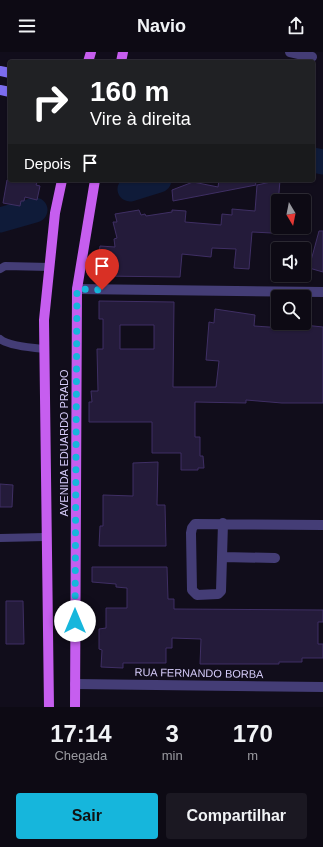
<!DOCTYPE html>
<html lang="pt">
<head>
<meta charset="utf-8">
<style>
	body { margin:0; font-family:Arial,sans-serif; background:#1b1822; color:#f1f3f6; height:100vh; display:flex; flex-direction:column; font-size:15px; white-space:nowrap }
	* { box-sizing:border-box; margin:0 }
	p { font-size:13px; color:#9a9aa0 }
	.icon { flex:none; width:22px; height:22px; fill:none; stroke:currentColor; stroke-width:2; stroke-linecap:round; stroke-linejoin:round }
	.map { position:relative; height:655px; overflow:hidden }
	.panel { display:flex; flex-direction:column; background:#0d0a14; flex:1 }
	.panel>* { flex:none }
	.guide { position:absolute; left:8px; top:8px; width:307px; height:122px; border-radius:4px; box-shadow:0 1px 3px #0004,0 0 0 1px #2d2b34; background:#202124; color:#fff; overflow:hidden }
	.needle { width:26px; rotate:170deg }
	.controls { position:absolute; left:271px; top:142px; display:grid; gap:8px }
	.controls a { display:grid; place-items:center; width:40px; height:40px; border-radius:4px; background:#0d0a14; box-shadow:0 1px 3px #0004,0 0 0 1px #2d2b34; font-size:20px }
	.pin { position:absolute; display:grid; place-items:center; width:34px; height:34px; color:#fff; margin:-41px -17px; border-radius:50% 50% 50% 0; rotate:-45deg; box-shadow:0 0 4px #0007 }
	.pin .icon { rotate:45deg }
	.me { position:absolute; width:44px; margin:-22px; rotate:0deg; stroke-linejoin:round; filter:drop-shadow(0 0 3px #0008) }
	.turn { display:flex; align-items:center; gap:14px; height:84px; padding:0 16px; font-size:18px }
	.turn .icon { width:52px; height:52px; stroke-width:2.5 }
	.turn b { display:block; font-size:28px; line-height:34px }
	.then { display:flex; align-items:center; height:38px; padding:0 16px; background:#0003; gap:8px; font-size:15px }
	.eta { display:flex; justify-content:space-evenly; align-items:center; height:68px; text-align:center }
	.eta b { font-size:24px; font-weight:600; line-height:28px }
	.button { display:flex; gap:8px; margin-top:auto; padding:8px 16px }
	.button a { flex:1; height:46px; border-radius:4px; background:#16b6dc; color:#111; font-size:16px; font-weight:600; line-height:46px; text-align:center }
	.button a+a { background:#1b1822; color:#f1f3f6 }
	header { display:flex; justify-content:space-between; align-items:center; height:52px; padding:0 16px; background:#0d0a14; font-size:18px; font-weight:600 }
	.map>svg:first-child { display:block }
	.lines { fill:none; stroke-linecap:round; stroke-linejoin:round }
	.river { stroke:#0f1b39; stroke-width:25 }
	.building { fill:#241b3a; stroke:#3f2f64; fill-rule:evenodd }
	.lane { stroke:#443d76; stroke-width:8 }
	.street { stroke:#443d76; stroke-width:10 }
	.secondary { stroke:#7c6df0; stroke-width:10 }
	.primary { stroke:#c65eef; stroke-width:10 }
	.route { stroke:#16b6dc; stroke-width:7; stroke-dasharray:0 12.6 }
	.labels { text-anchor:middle; stroke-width:3; stroke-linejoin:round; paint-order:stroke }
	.street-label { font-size:11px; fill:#d6ccfa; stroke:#110d1b }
</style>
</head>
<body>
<header><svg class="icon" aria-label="menu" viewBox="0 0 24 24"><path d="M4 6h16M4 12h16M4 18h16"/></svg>Navio<svg class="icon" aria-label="share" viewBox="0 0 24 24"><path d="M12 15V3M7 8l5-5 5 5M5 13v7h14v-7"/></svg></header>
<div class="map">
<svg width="323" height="655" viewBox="0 0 323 655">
	<rect width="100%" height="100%" fill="#110d1b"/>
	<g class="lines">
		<!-- river -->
		<path class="river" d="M313 108 323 110
			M130 137 159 128
			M0 168 35 158"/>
	</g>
	<!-- building -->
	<path class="building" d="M7 128H38L36 133 40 134 37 148 25 145 24 149H21L20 154 3 151Z
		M219 128H255L256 133 173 149 172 138 193 130 218 135Z
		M280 128 277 165H278V177L272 181 252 180 249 217 234 216 236 197 212 196 211 205 182 202 180 225 101 224 99 201 100 194 115 195 114 187 117 186 113 170H117L115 162 139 158 141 163 145 162 146 164 172 160V158L186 159 185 170 221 173 222 162 232 163V157L255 159 257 133Z
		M319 179H323V220L309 216Z
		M99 249 174 250 173 335H216L219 309 206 308 209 270 214 271 215 257 255 263 254 274 284 276 285 271 323 275V351H282L246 348V351L195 350V385H200V404H203L204 416H198V418H181V401H152V370H89V350H92L91 339H98L97 297H103V267H99ZM120 273H154V297H120Z
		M158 410 157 453H165L166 494H99L100 474H103V443L133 444V411Z
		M0 432 13 433 12 455H0Z
		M92 515H167L168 547H174V557L323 558V570H318V592H323V606H302V610H279V612H200L201 587 172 586V596H166V611H123V616L101 615 102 598 99 597V577L106 576V556H127V536L116 535V532L92 530Z
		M6 549H23L24 592H6Z"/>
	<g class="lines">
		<!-- lane -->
		<path class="lane" d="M0 217 5 214 50 215
			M0 287C8 294 33 296 44 297
			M0 486 46 485"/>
		<!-- street -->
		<path class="street" d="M290 0 312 5
			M77 237 323 240
			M223 471 221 539 218 542 197 543 192 538 191 481 192 476 195 472 323 473
			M223 505 275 506
			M75 632 323 635"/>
		<!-- secondary -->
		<path class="secondary" d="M0 19 10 21
			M0 38 10 40"/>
		<!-- primary -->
		<path class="primary" d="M88 10 91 0
			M121 10 123 0
			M49 655 44 268 55 161 62 128
			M75 655 77 237 95 128"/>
	</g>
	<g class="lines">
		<!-- route -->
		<path class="route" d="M75 569 77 237 102 238"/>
	</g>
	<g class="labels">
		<!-- street labels -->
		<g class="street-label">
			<text transform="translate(64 391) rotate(-90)" y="4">AVENIDA EDUARDO PRADO</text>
			<text transform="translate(199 621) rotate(1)" y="4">RUA FERNANDO BORBA</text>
		</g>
	</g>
</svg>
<div class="controls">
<a><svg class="needle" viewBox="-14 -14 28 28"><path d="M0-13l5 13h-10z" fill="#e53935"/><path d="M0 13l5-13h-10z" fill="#9a9aa0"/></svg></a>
<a><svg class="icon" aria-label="sound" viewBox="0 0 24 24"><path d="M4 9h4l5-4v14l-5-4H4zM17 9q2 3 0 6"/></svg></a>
<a><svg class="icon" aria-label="search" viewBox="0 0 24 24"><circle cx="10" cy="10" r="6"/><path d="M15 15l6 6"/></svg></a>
</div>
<div class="pin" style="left:102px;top:238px;background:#d93025"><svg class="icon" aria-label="arrive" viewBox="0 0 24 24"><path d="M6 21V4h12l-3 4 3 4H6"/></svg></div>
<svg class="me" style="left:75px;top:569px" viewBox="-20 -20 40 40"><circle r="19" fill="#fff"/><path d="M0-13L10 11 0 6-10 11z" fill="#16b6dc"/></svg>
<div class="guide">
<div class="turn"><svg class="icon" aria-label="right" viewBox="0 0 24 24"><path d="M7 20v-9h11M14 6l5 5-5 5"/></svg><div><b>160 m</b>Vire à direita</div></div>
<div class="then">Depois<svg class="icon" aria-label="arrive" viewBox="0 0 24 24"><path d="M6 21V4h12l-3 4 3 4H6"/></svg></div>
</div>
</div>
<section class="panel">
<div class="eta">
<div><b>17:14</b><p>Chegada</p></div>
<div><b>3</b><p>min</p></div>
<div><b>170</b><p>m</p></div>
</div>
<div class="button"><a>Sair</a><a>Compartilhar</a></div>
</section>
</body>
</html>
